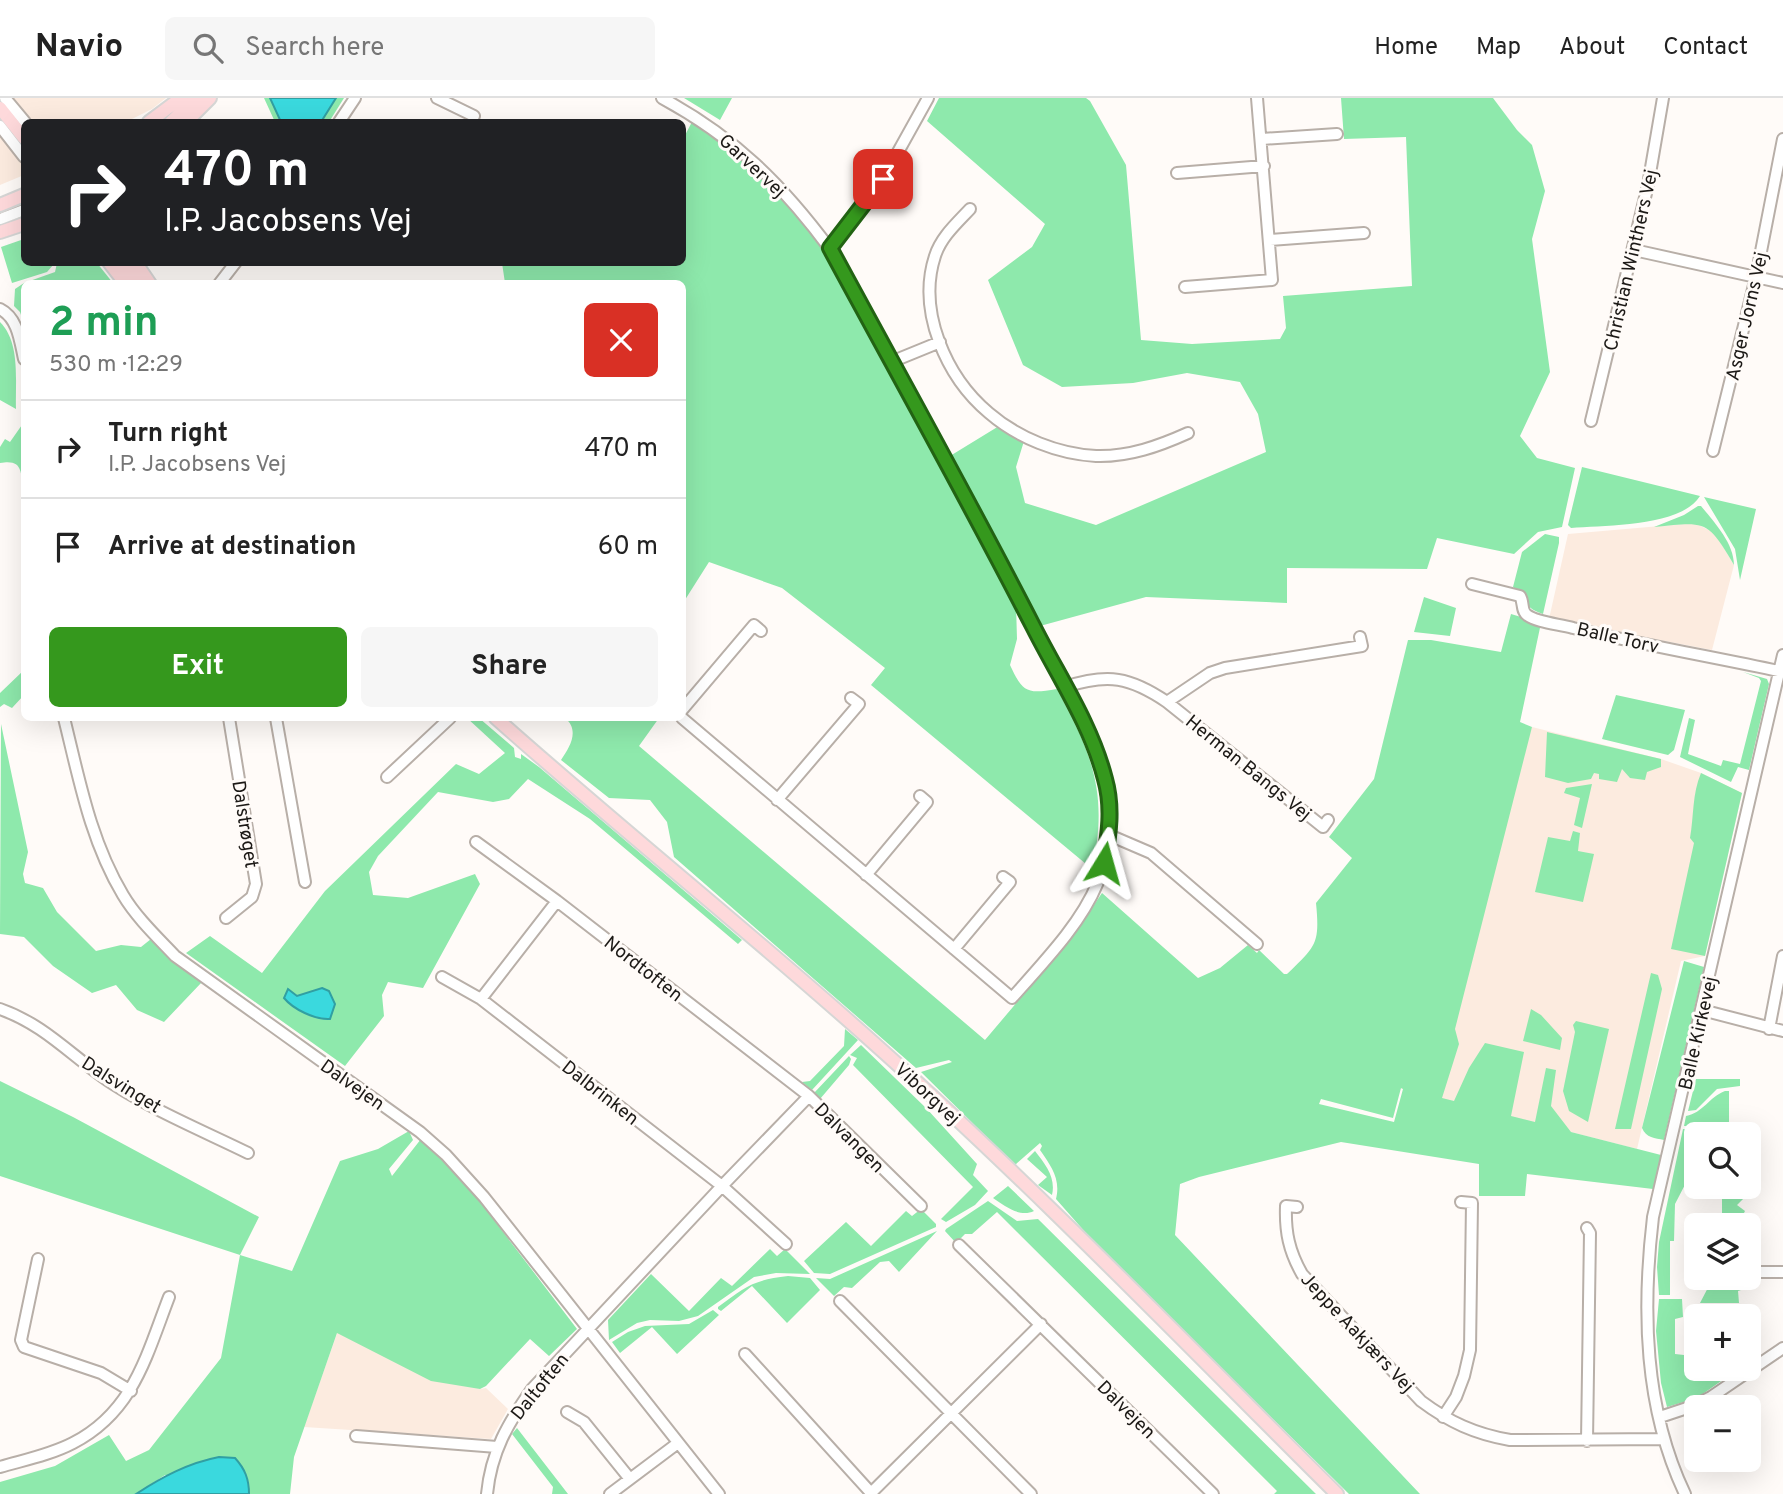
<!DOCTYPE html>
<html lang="en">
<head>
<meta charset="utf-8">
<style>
	body { margin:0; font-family:Overpass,sans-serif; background:#f6f6f6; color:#222; height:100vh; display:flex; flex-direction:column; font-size:26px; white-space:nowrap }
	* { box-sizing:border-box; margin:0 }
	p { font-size:23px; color:#767676 }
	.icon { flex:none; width:38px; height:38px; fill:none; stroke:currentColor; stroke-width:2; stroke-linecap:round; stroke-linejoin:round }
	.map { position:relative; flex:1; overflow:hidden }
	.sheet { position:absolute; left:21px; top:182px; width:665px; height:441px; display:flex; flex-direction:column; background:#fff; border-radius:10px; box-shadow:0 7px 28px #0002 }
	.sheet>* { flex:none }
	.top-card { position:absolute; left:21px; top:21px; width:665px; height:147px; border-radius:10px; box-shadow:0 7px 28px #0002; background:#202124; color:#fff; overflow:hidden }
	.controls { position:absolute; left:1684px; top:1024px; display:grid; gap:14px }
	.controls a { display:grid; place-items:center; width:77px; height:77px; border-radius:10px; background:#fff; box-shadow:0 7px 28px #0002; font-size:35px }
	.pin { position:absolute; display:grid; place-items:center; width:60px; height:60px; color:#fff; margin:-30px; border-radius:14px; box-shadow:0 4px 10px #0006 }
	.me { position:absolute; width:77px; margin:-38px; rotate:8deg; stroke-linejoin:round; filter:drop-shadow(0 0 5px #0008) }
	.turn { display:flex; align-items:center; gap:24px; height:147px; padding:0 28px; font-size:32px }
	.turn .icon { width:91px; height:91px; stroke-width:2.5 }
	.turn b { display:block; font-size:49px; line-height:60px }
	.round { display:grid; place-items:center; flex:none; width:74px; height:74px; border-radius:10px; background:#f6f6f6 }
	.overview { display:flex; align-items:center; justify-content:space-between; height:119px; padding:0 28px }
	h1 { font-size:42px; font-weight:700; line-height:52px; color:#1e9e55 }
	.action { display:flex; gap:14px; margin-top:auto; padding:14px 28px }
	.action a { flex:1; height:80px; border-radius:10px; background:#35981d; color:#fff; font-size:28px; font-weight:700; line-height:80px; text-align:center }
	.action a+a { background:#f6f6f6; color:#222 }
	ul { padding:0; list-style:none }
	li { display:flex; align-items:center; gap:21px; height:98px; padding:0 28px; border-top:2px solid #e0e0e0 }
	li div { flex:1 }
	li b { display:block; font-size:26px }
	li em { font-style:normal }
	header { display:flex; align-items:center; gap:42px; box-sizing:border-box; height:98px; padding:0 35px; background:#fff; border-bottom:2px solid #e0e0e0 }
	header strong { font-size:33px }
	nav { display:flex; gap:38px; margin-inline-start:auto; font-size:24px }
	.search { width:490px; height:63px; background:#f6f6f6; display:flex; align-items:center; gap:18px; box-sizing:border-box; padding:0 24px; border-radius:10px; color:#767676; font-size:26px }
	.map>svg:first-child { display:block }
	.built { fill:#fcebdf }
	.green { fill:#8ee9ac; fill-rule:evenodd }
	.water { fill:#3ad9de; stroke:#319fa2; stroke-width:2 }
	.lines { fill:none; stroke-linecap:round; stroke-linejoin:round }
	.minor-casing { stroke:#b8afa8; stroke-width:14 }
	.major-casing { stroke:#d6d6d5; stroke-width:16 }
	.minor { stroke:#fff; stroke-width:10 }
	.major { stroke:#fed9db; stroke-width:12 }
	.route-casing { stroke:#226313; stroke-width:18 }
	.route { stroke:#35981d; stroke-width:12 }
	.labels { text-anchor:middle; stroke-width:6; stroke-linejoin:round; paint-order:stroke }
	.street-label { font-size:19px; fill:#1c1916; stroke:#fffbf8 }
</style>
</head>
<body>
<header>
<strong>Navio</strong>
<div class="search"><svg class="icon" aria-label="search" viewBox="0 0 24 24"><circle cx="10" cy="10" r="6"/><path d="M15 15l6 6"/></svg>Search here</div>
<nav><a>Home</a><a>Map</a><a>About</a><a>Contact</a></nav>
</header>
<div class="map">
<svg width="1783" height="1396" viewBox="0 0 1783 1396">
	<rect width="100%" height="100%" fill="#fffbf8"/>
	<!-- built -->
	<path class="built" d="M0 0H166L152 11 126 24H24V77L0 87Z
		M1695 425 1715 435 1734 467 1712 552 1549 521 1568 436Z
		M1532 629 1661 661 1701 675 1742 695 1705 858 1681 863 1637 1051 1399 990Z
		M340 1227 480 1291 486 1290 508 1311 491 1341 304 1329Z"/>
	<!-- green -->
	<path class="green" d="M264 0H344L329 24H275Z
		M684 0H732L720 22Z
		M939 0H1086L1090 3 1126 67 1141 242 1192 246 1280 241 1286 230 1283 198 1412 188 1406 39 1344 41 1341 0H1493L1517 32 1532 47 1545 93 1532 141 1550 274 1520 338 1537 360 1575 370 1562 429 1538 434 1514 456 1437 440 1427 471 1287 470V505L1146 499 1040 528 950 358 999 328 1024 343 1016 369 1025 405 1096 427 1266 354 1258 316 1240 284 1187 275 1133 285 1062 289 1023 267 988 182 1032 149 1045 126 927 23Z
		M693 22 729 47 795 111 826 154 843 180 1016 507 1017 541 1010 567C1023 595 1027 596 1057 591 1092 655 1109 697 1092 771L871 587 885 570 782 490 709 464 683 505 682 186 505 185 502 165 682 164 683 41Z
		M24 141V164L54 166 47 174 12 185 1 149Z
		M57 165H97L113 185 24 186V226L20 214 14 208 15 191 24 185 55 174Z
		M0 224C21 245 15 284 16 311L0 302Z
		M24 324V392C20 373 23 361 0 365V349L5 341 10 344Z
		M1582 369 1700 398C1681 429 1606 427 1571 430L1568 427Z
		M1704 399 1756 411 1740 482 1735 451Z
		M1698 408H1701C1714 424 1734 445 1734 467 1707 421 1706 424 1654 429L1684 417Z
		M1545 436 1559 439V445L1543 516C1523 510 1527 500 1513 489L1522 454Z
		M1424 499 1456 510 1450 538 1414 534Z
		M1511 516 1541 525 1520 624 1532 629 1455 931 1459 946 1442 1000 1454 1003 1469 970 1485 945 1524 954 1511 1018 1535 1024 1546 970 1556 972 1551 1008 1571 1034 1661 1057 1653 1091 1527 1076 1525 1098H1479V1066L1341 1044 1199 1079 1180 1086 1175 1137 1420 1396H1349L1100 1151 1056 1101C1061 1081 1051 1068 1040 1052L1042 1048 1040 1045 1015 1067 921 974 952 964 949 962 916 970 674 759 667 724 650 702 609 700 561 662C570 649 580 632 565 620H659L639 648 985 942 1073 838 1102 795 1198 880 1220 870 1248 847 1257 855 1259 852 1284 876H1287C1316 848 1320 846 1316 805L1352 760 1329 739 1374 681 1408 542H1431L1501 554ZM1401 990 1403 991 1394 1024 1319 1006 1321 1001 1393 1020Z
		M24 572V597L12 610 4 606 0 609V595Z
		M1743 574 1767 581 1769 586 1749 672 1738 669 1731 684 1680 659 1689 620 1695 622 1688 656 1721 668 1723 662 1740 666 1761 583 1759 580Z
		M1616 597 1685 612 1674 652 1668 657 1602 641Z
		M467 620H479L514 650 515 659 521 661V656L539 669 742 842 738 846 590 721 528 681 509 701 493 704 438 694 378 758 369 774 373 797 408 800 475 776 480 786 423 890 388 884 382 897 384 918 345 968 186 855 210 838 262 875 325 793 456 666 479 676 505 655Z
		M1 626 28 754 23 776 25 785 43 790 57 814 96 853 121 847 141 849 151 841 173 863 202 884 164 924 137 912 116 887 92 895 53 868 24 839 0 836Z
		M1547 634 1661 661V669L1647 674 1645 682 1630 680 1622 671 1617 684 1599 681V676L1594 675 1591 681 1568 685 1545 679Z
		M1701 675 1742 695 1705 858 1671 851 1694 745 1690 740C1694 718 1692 696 1701 675Z
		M1592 686 1582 730 1574 727 1580 700 1564 695 1566 690Z
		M1573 733 1580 735 1578 753 1594 756 1583 804 1535 794 1548 739 1570 743Z
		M1684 863 1704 869 1664 1042C1655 1040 1646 1040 1642 1030Z
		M1651 875 1658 877 1662 891 1631 1031H1615Z
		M1531 911 1541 917 1562 940 1560 952 1523 943Z
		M1576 923 1609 931 1588 1024 1569 1013 1563 993 1575 934 1573 927Z
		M845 931 858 942 812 992 802 984 810 983 844 948Z
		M861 947 927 1011 977 1066 973 1077 988 1093 975 1107 946 1124 941 1121 973 1089 853 967 857 960 850 957Z
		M849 958 851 961 849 967 820 1001 814 995Z
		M1696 981H1740V988L1717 991 1696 1012 1688 1013Z
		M0 983 73 1019 259 1119 240 1157 292 1173 340 1063 378 1051 409 1033 413 1042 389 1071 392 1078 421 1041 465 1084 577 1231 549 1258 530 1241 486 1288 480 1291 431 1283 337 1235 294 1359 290 1396H249V1386L165 1377 136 1396H0V1384L55 1368 109 1337 126 1363 149 1352 221 1260 240 1157 0 1078Z
		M1725 993H1729V1027L1684 1028 1686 1018C1703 1015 1709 999 1725 993Z
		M1683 1031H1690V1077L1675 1106 1674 1143H1670V1197H1659L1657 1169 1659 1144Z
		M1035 1053C1046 1067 1056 1080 1052 1097L1038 1087 1047 1079 1027 1061Z
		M1748 1072 1751 1093 1737 1107 1745 1113 1741 1121 1750 1125 1722 1126V1089L1748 1088Z
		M1008 1088 1034 1113C1020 1120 1005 1108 993 1100Z
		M988 1103 1017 1123 1038 1121 1316 1396H1274L1277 1393 997 1114 972 1136H965L956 1145 945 1133 946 1131Z
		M921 1111 936 1126V1129L830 1176 814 1175 804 1163 846 1124 871 1148 906 1113 912 1118Z
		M937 1133 899 1174 889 1163 880 1164 852 1190 844 1189 834 1198 816 1180 830 1181Z
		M770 1151 777 1158 785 1151 810 1176 776 1175 754 1179 698 1218 679 1223 650 1222 637 1225 609 1242 608 1222 651 1176 689 1213 721 1180 732 1188Z
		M788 1178 810 1180 820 1192 787 1225 752 1188 721 1213 718 1211V1209C745 1189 753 1182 788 1178Z
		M1713 1180H1734V1188H1741V1192L1738 1193 1739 1205H1700Z
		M1659 1201H1682L1683 1219 1675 1221V1256L1684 1257V1262H1690L1689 1275H1723L1724 1281 1697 1300 1667 1309 1661 1285 1656 1233Z
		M713 1212 719 1217 677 1256 652 1229 620 1255 612 1244 628 1234 645 1228 689 1226Z
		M517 1330 568 1396H552L553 1389 512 1336Z"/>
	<!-- water -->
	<path class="water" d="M270 0H336L321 24H281Z
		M322 890 329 893 335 906 330 921C315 922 293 911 284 900L288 891 297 898Z
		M219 1359 235 1360C245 1371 249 1381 249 1396H136C162 1379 188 1365 219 1359Z"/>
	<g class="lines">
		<defs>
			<path id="minor" d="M5 0 25 24
				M437 0 474 18
				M662 0C734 39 781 85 830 151L999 463 1096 651C1133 770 1087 816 1012 900L682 620
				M339 24 355 0
				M0 28 24 59
				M1262 41 1337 36
				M1177 75 1264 68
				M970 111C957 125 941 139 935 158 917 213 946 279 989 315 1018 340 1058 356 1096 358 1129 359 1159 348 1188 335
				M0 121 24 112
				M1270 142 1364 135
				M830 151 883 81 928 0
				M1634 152 1783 185
				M219 186 236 164
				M1185 189 1272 182 1257 0
				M0 211C18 220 20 243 24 261
				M891 264 940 244
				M1591 323 1648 87 1663 0
				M1713 353 1756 179 1783 41
				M1472 486 1520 498C1524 504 1521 513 1527 517 1538 525 1560 526 1573 530 1643 547 1713 559 1783 574
				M1065 589C1108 575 1130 579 1167 604L1323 729 1328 722
				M1167 604 1210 575 1225 570 1362 548 1360 539
				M682 612 754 527 761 533
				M64 620C79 680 90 742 123 797 136 819 157 839 175 858L420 1034 446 1057 484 1099 719 1396
				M276 620 305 784
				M387 679 450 620
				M777 702 859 606 851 600
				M1109 737 1151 755 1257 846
				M476 744 557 803 809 998 921 1108
				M866 777 927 704 920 698
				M226 820 252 799 256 786 229 620
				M954 851 1010 784 1003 779
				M442 879 481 901 722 1088 786 1146
				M481 901 557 803
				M0 911C46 927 73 960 113 986 155 1013 203 1033 248 1055
				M1702 912 1783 933
				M1769 931 1783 858
				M1297 1109 1286 1108C1285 1134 1289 1153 1302 1176L1421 1303C1449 1324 1475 1336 1510 1342L1664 1341
				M959 1147 1213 1396
				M38 1161 21 1242 24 1249 101 1275 131 1293
				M1753 1174H1783
				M840 1203 1031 1396
				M745 1256 872 1396
				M567 1314 584 1324 630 1381
				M1443 1319 1456 1299 1464 1278 1470 1252 1472 1105 1461 1104
				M1660 1319 1693 1308 1711 1299 1783 1250
				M356 1338 497 1349
				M1587 1343 1590 1135 1587 1130
				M0 1369C24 1362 50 1357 73 1345 133 1314 146 1259 169 1199
				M487 1396C491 1354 508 1325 532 1291L722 1088 809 998
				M610 1396 678 1345
				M870 1396 1041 1226
				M1685 1396C1644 1310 1642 1212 1653 1119L1783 557"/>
			<path id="major" d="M0 10 24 40
				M149 24 181 0
				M171 24 196 0
				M186 24 210 0
				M0 107 24 97
				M0 134 24 126
				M109 164 126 186
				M122 164 138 186
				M135 164 150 186
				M496 620C617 728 745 830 867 939 1030 1084 1182 1242 1337 1396"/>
		</defs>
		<!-- minor casing -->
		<use href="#minor" class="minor-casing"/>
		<!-- major casing -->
		<use href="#major" class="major-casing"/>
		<!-- minor -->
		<use href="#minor" class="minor"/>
		<!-- major -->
		<use href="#major" class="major"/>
	</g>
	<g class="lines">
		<defs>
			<path id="route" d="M883 81 830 150C898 276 968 401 1033 528 1058 578 1091 626 1105 681 1113 709 1109 737 1104 765"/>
		</defs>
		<!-- route casing -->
		<use href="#route" class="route-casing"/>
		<!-- route -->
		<use href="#route" class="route"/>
	</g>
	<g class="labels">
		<!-- street labels -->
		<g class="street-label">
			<text transform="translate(753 67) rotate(43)" y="7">Garvervej</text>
			<text transform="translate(1630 162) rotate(-77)" y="7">Christian Winthers Vej</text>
			<text transform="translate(1746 218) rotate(-77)" y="7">Asger Jorns Vej</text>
			<text transform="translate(1618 539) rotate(13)" y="7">Balle Torv</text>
			<text transform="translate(1249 669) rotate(39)" y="7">Herman Bangs Vej</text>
			<text transform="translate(246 726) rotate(81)" y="7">Dalstrøget</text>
			<text transform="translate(644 870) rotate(38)" y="7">Nordtoften</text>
			<text transform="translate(1697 935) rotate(-77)" y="7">Balle Kirkevej</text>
			<text transform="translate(122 986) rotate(32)" y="7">Dalsvinget</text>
			<text transform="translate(353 986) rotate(35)" y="7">Dalvejen</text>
			<text transform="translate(601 994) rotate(38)" y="7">Dalbrinken</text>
			<text transform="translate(928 995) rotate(43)" y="7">Viborgvej</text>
			<text transform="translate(850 1039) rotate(45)" y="7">Dalvangen</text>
			<text transform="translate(1358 1234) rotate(47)" y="7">Jeppe Aakjærs Vej</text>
			<text transform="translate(539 1288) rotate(-51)" y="7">Daltoften</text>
			<text transform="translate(1127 1311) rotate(45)" y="7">Dalvejen</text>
		</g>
	</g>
</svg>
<div class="controls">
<a><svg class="icon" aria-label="search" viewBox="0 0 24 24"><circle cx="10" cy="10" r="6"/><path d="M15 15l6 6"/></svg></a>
<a><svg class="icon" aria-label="layers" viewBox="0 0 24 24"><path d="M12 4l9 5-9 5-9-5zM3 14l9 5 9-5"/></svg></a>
<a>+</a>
<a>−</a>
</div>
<div class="pin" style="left:883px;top:81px;background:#d93025"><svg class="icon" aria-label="arrive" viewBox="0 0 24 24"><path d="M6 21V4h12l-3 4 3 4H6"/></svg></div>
<svg class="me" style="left:1104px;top:765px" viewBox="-20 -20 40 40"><path d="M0-17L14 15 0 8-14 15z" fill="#35981d" stroke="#fff" stroke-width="4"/></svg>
<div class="top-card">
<div class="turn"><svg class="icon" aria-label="right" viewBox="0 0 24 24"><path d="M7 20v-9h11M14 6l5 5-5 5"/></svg><div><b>470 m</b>I.P. Jacobsens Vej</div></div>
</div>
<section class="sheet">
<div class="overview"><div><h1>2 min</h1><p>530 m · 12:29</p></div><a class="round" style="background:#d93025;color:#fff"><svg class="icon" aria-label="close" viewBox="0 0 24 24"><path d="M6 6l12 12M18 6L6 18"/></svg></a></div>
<ul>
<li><svg class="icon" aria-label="right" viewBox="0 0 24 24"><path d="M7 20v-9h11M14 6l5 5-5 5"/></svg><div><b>Turn right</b><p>I.P. Jacobsens Vej</p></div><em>470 m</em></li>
<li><svg class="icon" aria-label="arrive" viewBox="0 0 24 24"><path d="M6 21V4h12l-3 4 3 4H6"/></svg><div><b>Arrive at destination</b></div><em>60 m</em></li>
</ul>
<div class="action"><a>Exit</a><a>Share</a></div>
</section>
</div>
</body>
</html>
